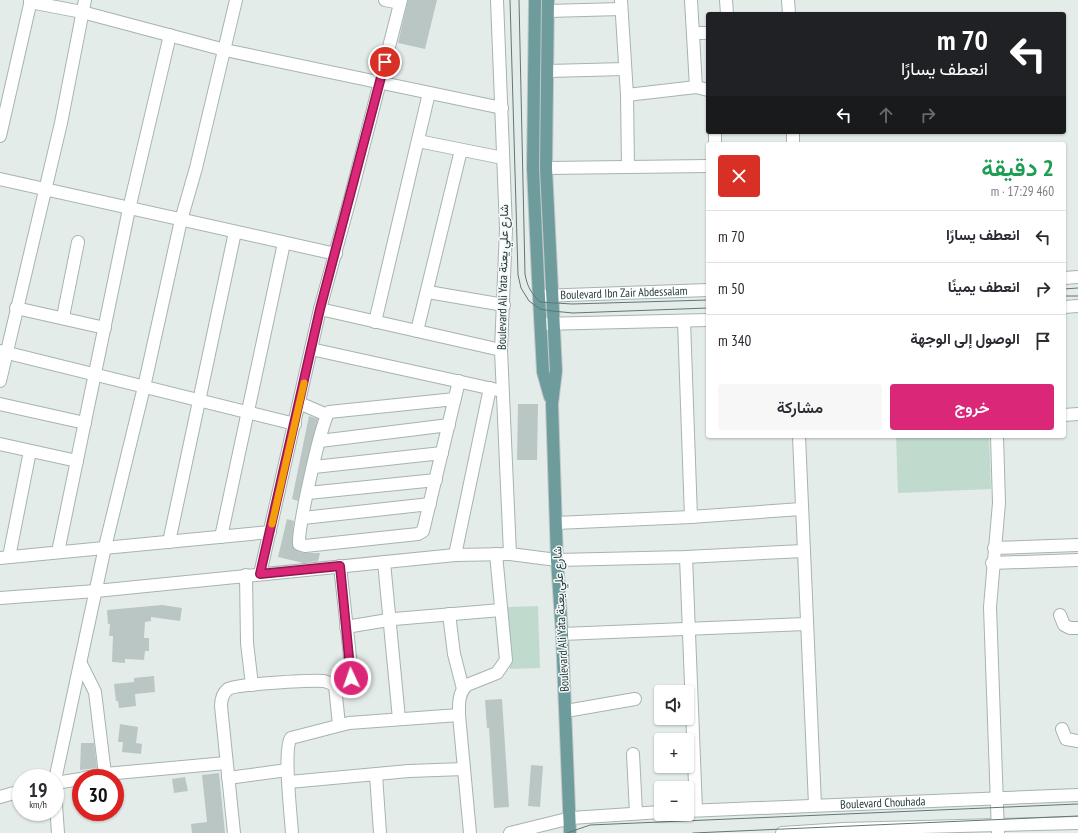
<!DOCTYPE html>
<html lang="ar">
<head>
<meta charset="utf-8">
<style>
	body { margin:0; font-family:"PT Sans Narrow",Vazirmatn,sans-serif; background:#f7f7f7; color:#2b2b33; direction:rtl; height:100vh; display:flex; flex-direction:column; font-size:15px; white-space:nowrap }
	* { box-sizing:border-box; margin:0 }
	p { font-size:13px; color:#7c7c81 }
	.icon { flex:none; width:22px; height:22px; fill:none; stroke:currentColor; stroke-width:2; stroke-linecap:round; stroke-linejoin:round }
	.map { position:relative; flex:1; overflow:hidden; direction:ltr }
	.panel { position:absolute; left:706px; top:142px; width:360px; height:296px; display:flex; flex-direction:column; background:#fff; border-radius:4px; box-shadow:0 1px 3px #0004; direction:rtl }
	.panel>* { flex:none }
	.guide { position:absolute; left:706px; top:12px; width:360px; height:122px; border-radius:4px; box-shadow:0 1px 3px #0004; direction:rtl; background:#202124; color:#fff; overflow:hidden }
	.buttons { position:absolute; left:654px; top:685px; display:grid; gap:8px }
	.buttons a { display:grid; place-items:center; width:40px; height:40px; border-radius:4px; background:#fff; box-shadow:0 1px 3px #0004; font-size:20px }
	.speed { position:absolute; left:12px; top:769px; display:flex; gap:8px; font-size:20px; font-weight:700; text-align:center }
	.speed>* { display:grid; place-content:center; width:52px; height:52px; border-radius:50%; background:#fff; box-shadow:0 1px 3px #0004; line-height:1 }
	.speed small { font-size:10px; font-weight:400 }
	.speed .limit { border:6px solid #d22; background:#fff; color:#111 }
	.pin { position:absolute; display:grid; place-items:center; width:34px; height:34px; color:#fff; margin:-17px; border:2px solid #fff; border-radius:50%; box-shadow:0 1px 4px #0007 }
	.me { position:absolute; width:44px; margin:-22px; rotate:357deg; stroke-linejoin:round; filter:drop-shadow(0 0 3px #0008) }
	.turn { display:flex; align-items:center; gap:14px; height:84px; padding:0 12px; font-size:18px }
	.turn .icon { width:52px; height:52px; stroke-width:2.5 }
	.turn b { display:block; font-size:28px; line-height:34px }
	.lanes { display:flex; align-items:center; height:38px; padding:0 12px; background:#0003; justify-content:center; gap:20px; direction:ltr }
	.lanes .off { opacity:.35 }
	.round { display:grid; place-items:center; flex:none; width:42px; height:42px; border-radius:4px; background:#f7f7f7 }
	.overview { display:flex; align-items:center; justify-content:space-between; height:68px; padding:0 12px }
	h1 { font-size:24px; font-weight:600; line-height:30px; color:#1e9e55 }
	.button { display:flex; gap:8px; margin-top:auto; padding:8px 12px }
	.button a { flex:1; height:46px; border-radius:4px; background:#db2777; color:#fff; font-size:16px; font-weight:600; line-height:46px; text-align:center }
	.button a+a { background:#f7f7f7; color:#2b2b33 }
	ul { padding:0; list-style:none }
	li { display:flex; align-items:center; gap:12px; height:52px; padding:0 12px; border-top:1px solid #e1e1e2 }
	li div { flex:1 }
	li b { display:block; font-size:15px }
	li em { font-style:normal }
	.map>svg:first-child { display:block }
	.green { fill:#c0dace }
	.building { fill:#bac6c4 }
	.lines { fill:none; stroke-linecap:round; stroke-linejoin:round }
	.minor-casing { stroke:#a7b3b2; stroke-width:14 }
	.major-casing { stroke:#c2c8c8; stroke-width:14 }
	.minor { stroke:#fff; stroke-width:12 }
	.major { stroke:#6e9c9c; stroke-width:12 }
	.tram { stroke:#607776; stroke-width:1 }
	.route-casing { stroke:#8e194d; stroke-width:10 }
	.route { stroke:#db2777; stroke-width:7 }
	.slow { stroke:#f59e0b; stroke-width:7 }
	.labels { text-anchor:middle; stroke-width:3; stroke-linejoin:round; paint-order:stroke }
	.street-label { font-size:12px; fill:#253b3b; stroke:#f4f9f8 }
</style>
</head>
<body>
<div class="map">
<svg width="1078" height="833" viewBox="0 0 1078 833">
	<rect width="100%" height="100%" fill="#e4ecea"/>
	<!-- green -->
	<path class="green" d="M896 436H989L991 489 898 493Z
		M538 606 540 668 510 669 507 607Z"/>
	<!-- building -->
	<path class="building" d="M408 0H437L425 49 398 43Z
		M518 404H538L537 460H517Z
		M309 416 318 419 298 501 292 499Z
		M287 519 294 521 292 543 294 549 303 553H320L318 561 303 563 278 557Z
		M162 605 182 608 180 621 151 617V621L145 622 144 638H149V651H145L144 660 125 659V663L112 662 113 636H109L110 624H108L107 610Z
		M154 676 155 692 135 694 136 706 119 708 118 701H116L114 684 134 682V678Z
		M502 699 509 807 494 808 489 728H487L485 700Z
		M120 724 138 727 136 743 142 744 141 754 122 752 123 742H118Z
		M81 743H94L97 768 80 770Z
		M531 765 543 766 540 807 528 806Z
		M219 773 225 833H192L191 824 207 822 202 775Z
		M185 777 188 791 174 793 172 779Z"/>
	<g class="lines">
		<defs>
			<g id="minor">
				<path d="M385 0 400 3"/>
				<path d="M497 0 506 229 501 350 510 554"/>
				<path d="M621 0 627 95 628 167"/>
				<path d="M691 0 696 87"/>
				<path d="M726 0 727 14"/>
				<path d="M788 0 789 14"/>
				<path d="M30 2 82 12 225 50 502 108"/>
				<path d="M548 11 621 9"/>
				<path d="M693 33H708"/>
				<path d="M548 71 625 69"/>
				<path d="M627 95 696 87 708 90"/>
				<path d="M793 132V144"/>
				<path d="M0 136 31 0"/>
				<path d="M418 141 503 158"/>
				<path d="M715 144V132"/>
				<path d="M546 168 708 166"/>
				<path d="M0 179 336 254"/>
				<path d="M1064 278 1078 277"/>
				<path d="M428 292 504 305"/>
				<path id="s1" d="M539 296 708 290"/>
				<path d="M1064 307 1078 306"/>
				<path d="M16 308 105 328"/>
				<path d="M320 309 501 350"/>
				<path d="M63 317 78 242"/>
				<path d="M684 321 691 517"/>
				<path d="M375 322 429 93"/>
				<path d="M541 324 708 320"/>
				<path d="M417 331 461 150"/>
				<path d="M311 349 502 391"/>
				<path d="M0 351 295 424"/>
				<path d="M0 381 61 123 85 0"/>
				<path d="M455 399 329 412C321 421 298 528 299 544L305 546 418 534 423 531 459 381"/>
				<path d="M299 403 327 415"/>
				<path d="M0 404 85 423"/>
				<path d="M1064 415 1078 414"/>
				<path d="M799 436 815 805"/>
				<path d="M997 436 999 503 990 607 998 833"/>
				<path d="M320 441 449 425"/>
				<path d="M0 444 77 461"/>
				<path d="M314 467 442 453"/>
				<path d="M308 493 436 480"/>
				<path d="M303 518 430 504"/>
				<path d="M556 523 691 517 801 509"/>
				<path d="M221 537 284 243"/>
				<path d="M169 542 235 232"/>
				<path d="M994 548 1078 545"/>
				<path d="M58 552 129 209 170 35"/>
				<path d="M455 555 490 388"/>
				<path d="M9 557 30 451"/>
				<path d="M686 557 696 810"/>
				<path d="M0 558 270 532"/>
				<path d="M384 562 399 719"/>
				<path d="M992 563 1078 560"/>
				<path d="M260 574 320 309 351 195 401 0"/>
				<path d="M246 575 247 643 252 685"/>
				<path d="M0 598 96 591 455 555 510 554 557 560 686 557 803 551"/>
				<path d="M449 614 454 654 463 689"/>
				<path d="M1060 615 1064 625 1070 628H1078"/>
				<path d="M346 627 394 619 501 610"/>
				<path d="M562 634 806 624"/>
				<path d="M81 664 95 692 105 774"/>
				<path d="M335 686 349 682 352 675 340 566"/>
				<path d="M566 711 635 699"/>
				<path d="M1062 729 1066 739 1078 741"/>
				<path d="M633 754 636 813"/>
				<path d="M376 775 380 833"/>
				<path d="M84 778 105 774 226 763"/>
				<path d="M228 778 287 770"/>
				<path d="M55 780 105 547 144 387 181 220 196 168 236 0"/>
				<path d="M289 782 409 771 464 769"/>
				<path d="M55 783 81 779"/>
				<path d="M55 791 58 833"/>
				<path d="M0 797 21 791"/>
				<path id="s2" d="M687 811 1078 795"/>
				<path d="M234 833 221 706C221 700 223 693 228 689 236 684 312 680 324 681 328 682 331 683 335 686L339 725"/>
				<path d="M292 833C291 816 283 749 291 738L349 723 459 715"/>
				<path d="M470 833 459 715C459 704 458 693 467 685L497 673 506 660 496 554"/>
				<path d="M510 833 571 818 661 812"/>
				<path d="M782 833 843 829 1078 823"/>
			</g>
			<path id="major" d="M535 0 533 168 538 279 543 372 550 397
				M548 0 546 168 556 371 552 404 557 560 562 634 570 833"/>
		</defs>
		<!-- minor casing -->
		<use href="#minor" class="minor-casing"/>
		<!-- major casing -->
		<use href="#major" class="major-casing"/>
		<!-- minor -->
		<use href="#minor" class="minor"/>
		<!-- major -->
		<use href="#major" class="major"/>
		<!-- tram -->
		<path class="tram" d="M510 0 518 275 521 288 529 301 540 309 552 311 573 313 708 308
			M519 0 525 274C527 286 531 293 540 302L572 304 708 300
			M1064 289 1078 288
			M1064 296H1078
			M567 833 590 825 1078 804
			M693 833 1078 816"/>
	</g>
	<g class="lines">
		<defs>
			<path id="route" d="M351 678 340 566 260 574 320 309 385 62"/>
		</defs>
		<!-- route casing -->
		<use href="#route" class="route-casing"/>
		<!-- route -->
		<use href="#route" class="route"/>
		<!-- slow -->
		<path class="slow" d="M272 524 304 383"/>
	</g>
	<g class="labels">
		<!-- street labels -->
		<g class="street-label">
			<text transform="translate(503 277) rotate(-89)" y="4">Boulevard Ali Yata شارع علي يعتة</text>
			<text dy="4" stroke="none"><textPath href="#s1" startOffset="85">Boulevard Ibn Zair Abdessalam</textPath></text>
			<text transform="translate(561 619) rotate(-93)" y="4">Boulevard Ali Yata شارع علي يعتة</text>
			<text dy="4" stroke="none"><textPath href="#s2" startOffset="196">Boulevard Chouhada</textPath></text>
		</g>
	</g>
</svg>
<div class="buttons">
<a><svg class="icon" aria-label="sound" viewBox="0 0 24 24"><path d="M4 9h4l5-4v14l-5-4H4zM17 9q2 3 0 6"/></svg></a>
<a>+</a>
<a>−</a>
</div>
<div class="speed"><div>19<small>km/h</small></div><div class="limit">30</div></div>
<div class="pin" style="left:385px;top:62px;background:#d93025"><svg class="icon" aria-label="arrive" viewBox="0 0 24 24"><path d="M6 21V4h12l-3 4 3 4H6"/></svg></div>
<svg class="me" style="left:351px;top:678px" viewBox="-20 -20 40 40"><circle r="17" fill="#db2777" stroke="#fff" stroke-width="3"/><path d="M0-11L8 9 0 5-8 9z" fill="#fff"/></svg>
<div class="guide">
<div class="turn"><svg class="icon" aria-label="left" viewBox="0 0 24 24"><path d="M17 20v-9H6M10 6l-5 5 5 5"/></svg><div><b>70 m</b>انعطف يسارًا</div></div>
<div class="lanes"><svg class="icon" aria-label="left" viewBox="0 0 24 24"><path d="M17 20v-9H6M10 6l-5 5 5 5"/></svg><svg class="icon off" aria-label="ahead" viewBox="0 0 24 24"><path d="M12 20V5M6 11l6-6 6 6"/></svg><svg class="icon off" aria-label="right" viewBox="0 0 24 24"><path d="M7 20v-9h11M14 6l5 5-5 5"/></svg></div>
</div>
<section class="panel">
<div class="overview"><div><h1>2 دقيقة</h1><p>460 m · 17:29</p></div><a class="round" style="background:#d93025;color:#fff"><svg class="icon" aria-label="close" viewBox="0 0 24 24"><path d="M6 6l12 12M18 6L6 18"/></svg></a></div>
<ul>
<li><svg class="icon" aria-label="left" viewBox="0 0 24 24"><path d="M17 20v-9H6M10 6l-5 5 5 5"/></svg><div><b>انعطف يسارًا</b></div><em>70 m</em></li>
<li><svg class="icon" aria-label="right" viewBox="0 0 24 24"><path d="M7 20v-9h11M14 6l5 5-5 5"/></svg><div><b>انعطف يمينًا</b></div><em>50 m</em></li>
<li><svg class="icon" aria-label="arrive" viewBox="0 0 24 24"><path d="M6 21V4h12l-3 4 3 4H6"/></svg><div><b>الوصول إلى الوجهة</b></div><em>340 m</em></li>
</ul>
<div class="button"><a>خروج</a><a>مشاركة</a></div>
</section>
</div>
</body>
</html>
